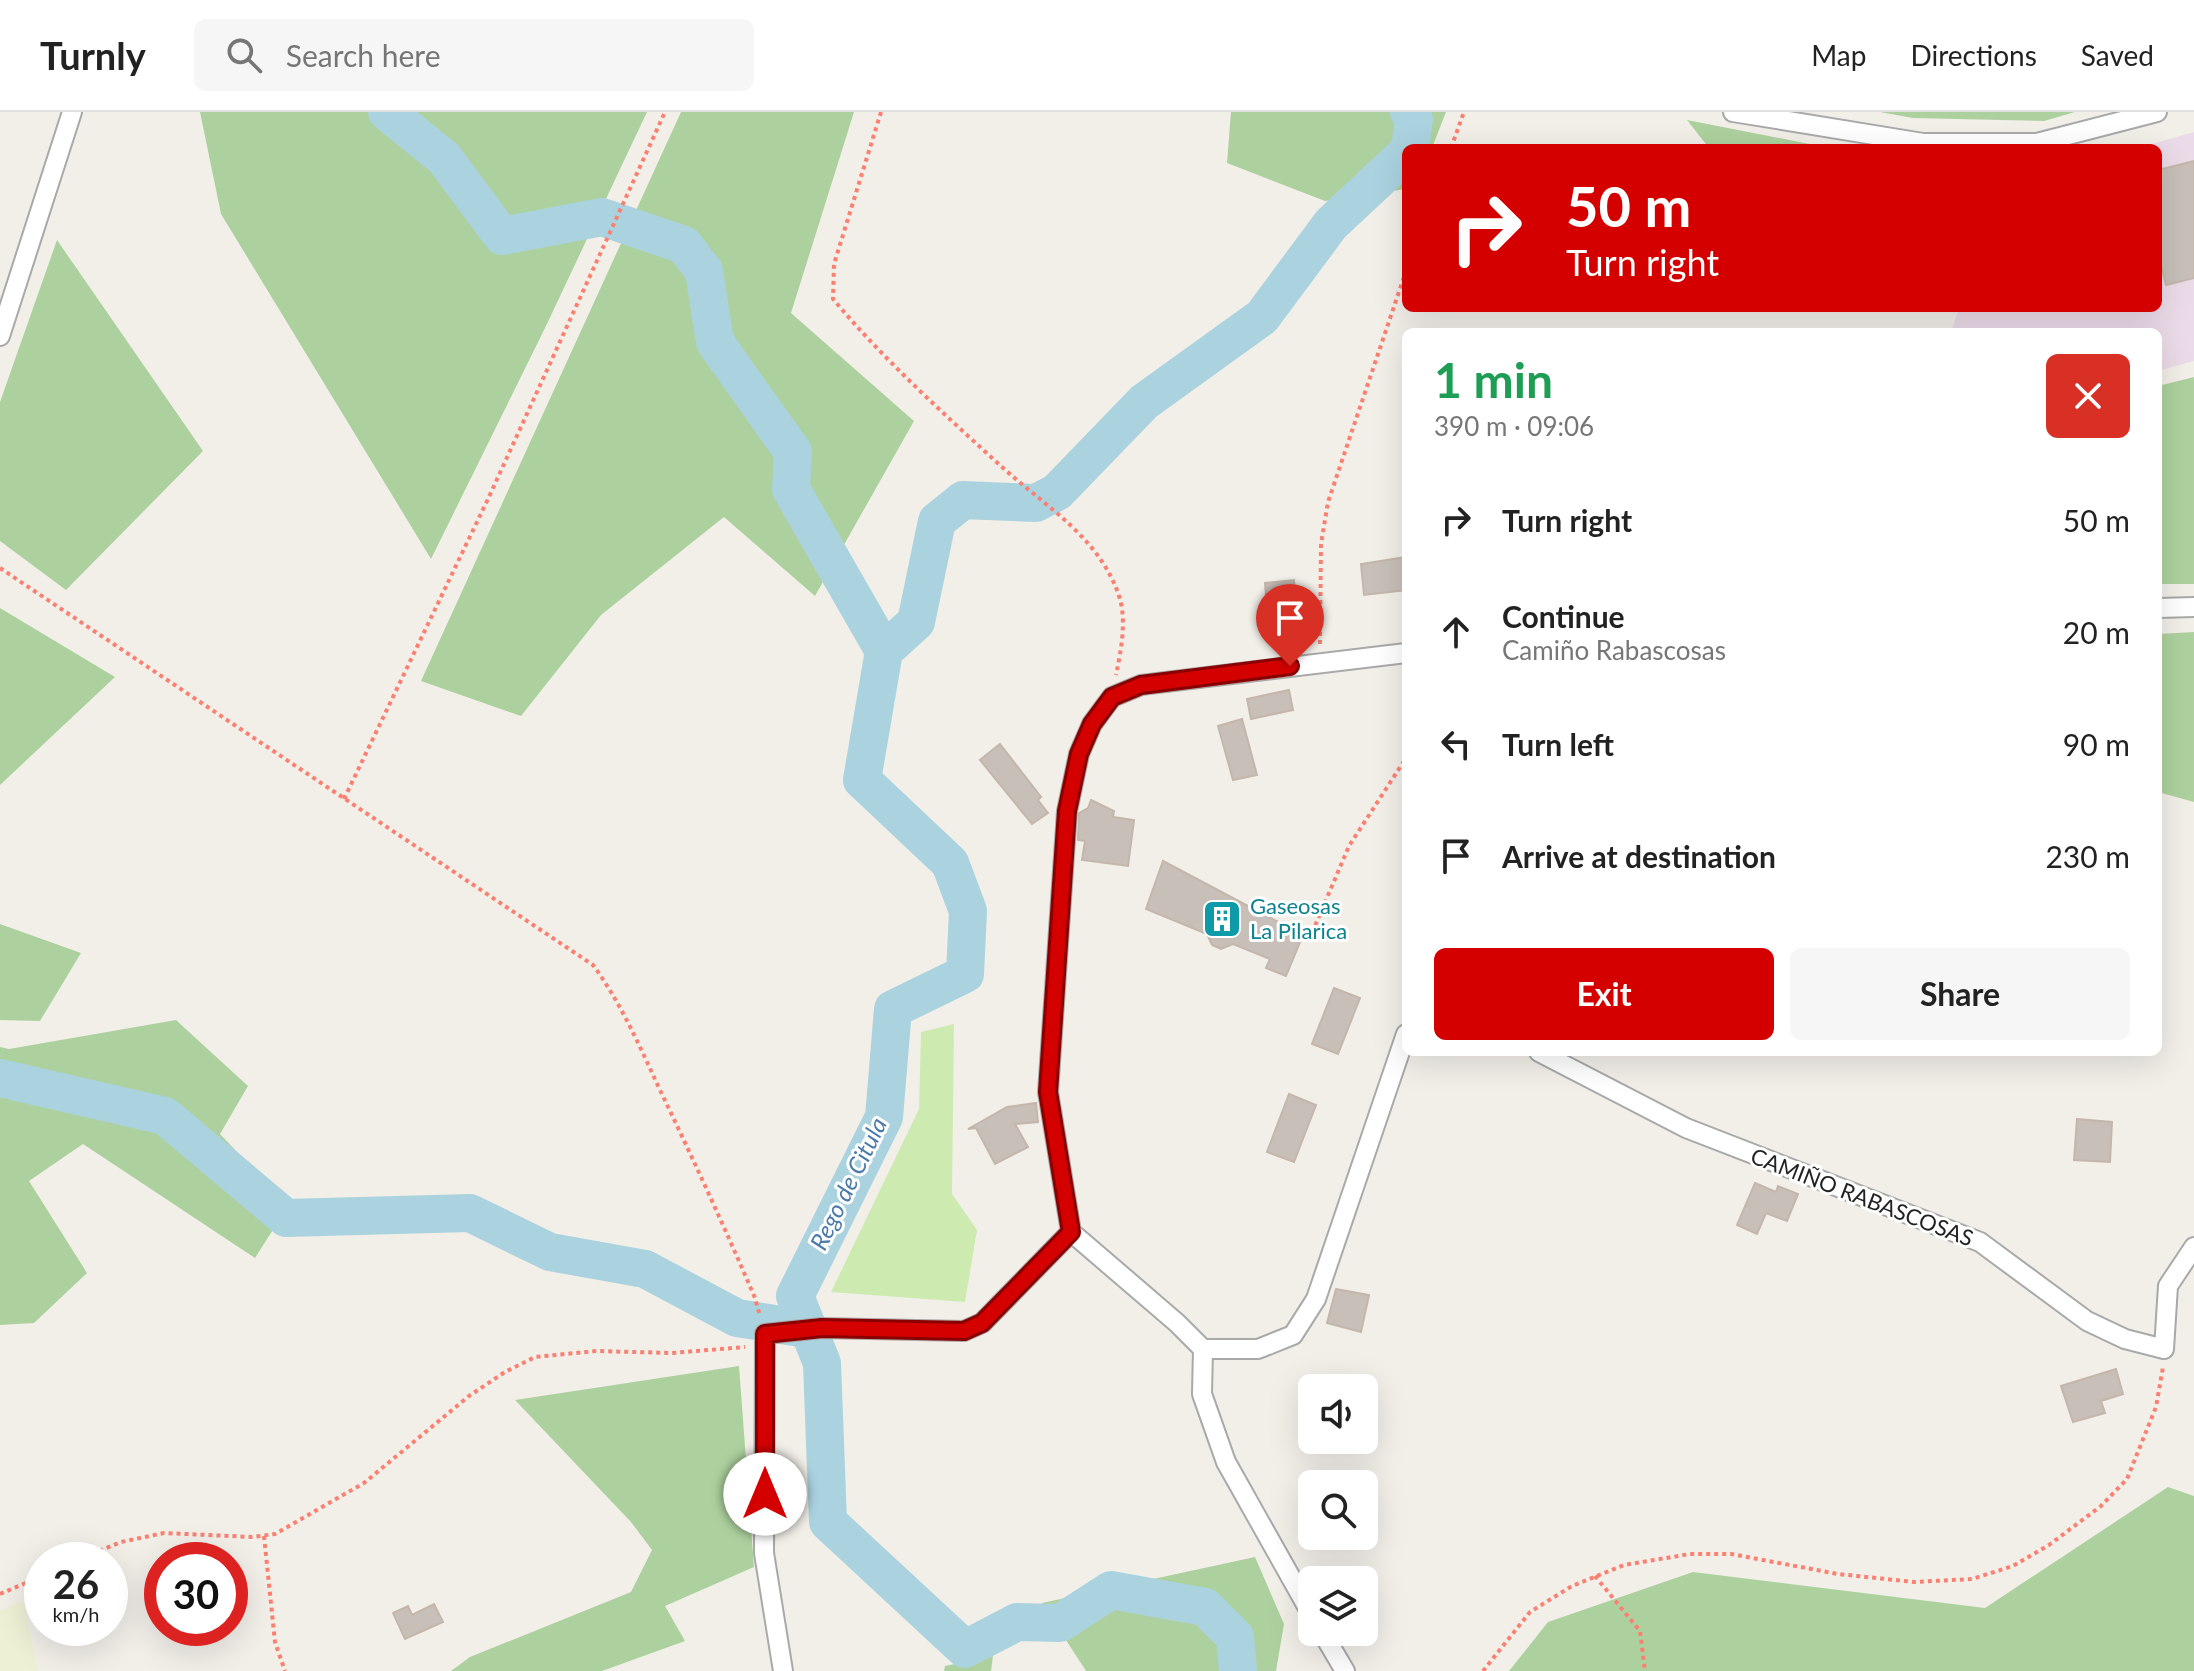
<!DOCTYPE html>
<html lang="en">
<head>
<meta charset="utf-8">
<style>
	body { margin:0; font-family:Lato,sans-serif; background:#f6f6f6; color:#222; height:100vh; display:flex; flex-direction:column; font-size:30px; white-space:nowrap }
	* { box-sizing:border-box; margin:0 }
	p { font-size:26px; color:#767676 }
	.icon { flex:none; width:44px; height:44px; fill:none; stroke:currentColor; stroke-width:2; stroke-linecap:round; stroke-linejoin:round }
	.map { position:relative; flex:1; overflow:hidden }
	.side { position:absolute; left:1402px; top:216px; width:760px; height:728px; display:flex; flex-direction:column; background:#fff; border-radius:12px; box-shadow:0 8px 32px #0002 }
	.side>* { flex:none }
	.top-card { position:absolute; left:1402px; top:32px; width:760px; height:168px; border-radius:12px; box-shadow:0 8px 32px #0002; background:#d40000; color:#fff; overflow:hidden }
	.tools { position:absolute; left:1298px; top:1262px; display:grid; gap:16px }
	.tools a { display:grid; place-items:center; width:80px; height:80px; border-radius:12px; background:#fff; box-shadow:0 8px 32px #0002; font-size:40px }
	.speed { position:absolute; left:24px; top:1430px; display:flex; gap:16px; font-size:40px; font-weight:700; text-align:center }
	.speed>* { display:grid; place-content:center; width:104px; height:104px; border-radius:50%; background:#fff; box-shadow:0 8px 32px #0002; line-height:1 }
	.speed small { font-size:20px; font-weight:400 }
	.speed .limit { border:12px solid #d22; background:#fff; color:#111 }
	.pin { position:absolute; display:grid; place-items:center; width:68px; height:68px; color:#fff; margin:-82px -34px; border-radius:50% 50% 50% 0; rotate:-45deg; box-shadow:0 0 8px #0007 }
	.pin .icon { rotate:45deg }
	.me { position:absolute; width:88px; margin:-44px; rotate:0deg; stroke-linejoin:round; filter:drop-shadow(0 0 6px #0008) }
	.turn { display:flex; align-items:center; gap:28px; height:168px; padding:0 32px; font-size:36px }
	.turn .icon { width:104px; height:104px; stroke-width:2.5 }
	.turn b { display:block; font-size:56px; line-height:68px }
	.round { display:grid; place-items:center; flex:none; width:84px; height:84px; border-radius:12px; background:#f6f6f6 }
	.summary { display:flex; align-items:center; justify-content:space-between; height:136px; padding:0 32px }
	h1 { font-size:48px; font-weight:700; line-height:60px; color:#1e9e55 }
	.button { display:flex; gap:16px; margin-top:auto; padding:16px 32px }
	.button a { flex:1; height:92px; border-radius:12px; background:#d40000; color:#fff; font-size:32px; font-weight:700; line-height:92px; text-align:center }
	.button a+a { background:#f6f6f6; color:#222 }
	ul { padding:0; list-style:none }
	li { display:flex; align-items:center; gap:24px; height:112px; padding:0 32px }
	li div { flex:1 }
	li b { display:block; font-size:30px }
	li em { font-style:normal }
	header { display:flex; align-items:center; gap:48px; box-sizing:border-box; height:112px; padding:0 40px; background:#fff; border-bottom:2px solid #e0e0e0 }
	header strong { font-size:38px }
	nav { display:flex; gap:44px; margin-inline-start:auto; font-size:28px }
	.search { width:560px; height:72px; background:#f6f6f6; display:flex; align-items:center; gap:20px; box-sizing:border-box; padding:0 28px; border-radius:12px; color:#767676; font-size:30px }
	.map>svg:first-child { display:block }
	.industrial { fill:#ebdbe8 }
	.farmland { fill:#eef0d5 }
	.grass { fill:#cdebb0 }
	.forest { fill:#add19e }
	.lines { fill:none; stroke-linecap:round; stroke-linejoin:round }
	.river { stroke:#aad3df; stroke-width:38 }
	.building { fill:#c7bfb8; stroke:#c4b6ab; stroke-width:2 }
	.minor-casing { stroke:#a9a9a9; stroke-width:22 }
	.path { stroke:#fa8072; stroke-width:4; stroke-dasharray:4 4; stroke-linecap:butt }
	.minor { stroke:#fff; stroke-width:18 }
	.route-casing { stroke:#8a0000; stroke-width:20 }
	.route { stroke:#d40000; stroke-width:14 }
	.labels { text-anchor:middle; stroke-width:6; stroke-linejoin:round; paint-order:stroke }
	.culture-label { font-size:22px; fill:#0d838f; stroke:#fff; text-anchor:start }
	.street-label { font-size:22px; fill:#222; stroke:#fff }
	.water-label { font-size:24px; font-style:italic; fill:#4a7aab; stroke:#fff }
</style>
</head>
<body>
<header>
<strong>Turnly</strong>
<div class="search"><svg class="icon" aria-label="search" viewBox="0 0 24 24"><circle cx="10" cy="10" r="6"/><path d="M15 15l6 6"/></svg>Search here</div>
<nav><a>Map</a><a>Directions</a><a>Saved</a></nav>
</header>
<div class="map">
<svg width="2194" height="1559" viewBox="0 0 2194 1559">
	<rect width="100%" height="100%" fill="#f2efe9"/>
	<!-- industrial -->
	<path class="industrial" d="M2194 20V249L2158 259V220H1951L1959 196H2158V36H2138Z"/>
	<!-- farmland -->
	<path class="farmland" d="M23 1489 38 1559H0V1498Z"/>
	<!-- grass -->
	<path class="grass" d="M954 912 952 1082 977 1118 965 1190 831 1180 919 997 921 920Z"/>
	<!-- forest -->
	<path class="forest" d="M200 0H647L545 216 431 447 221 102Z
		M681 0H854L791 201 914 309 815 484 724 405 601 503 521 604 421 569Z
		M1231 0H1446L1432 36H1406V77L1325 89 1227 51Z
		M1880 0H2075L2044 9 1913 6Z
		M1687 8 1830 36H1709Z
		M57 128 203 339 66 478 0 429V290Z
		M2194 265V472H2158V274Z
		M0 496 115 565 0 673Z
		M2194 520V690L2158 680V522Z
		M0 812 81 841 40 909 0 908Z
		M176 908 248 974 220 1022 288 1094 255 1146 83 1032 29 1069 87 1161 34 1211 0 1213V935L9 937Z
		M739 1254 754 1455 665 1494 685 1529 602 1559H451L470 1545 631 1480 652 1438 631 1410 515 1288Z
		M2168 1375 2194 1384V1559H1509L1548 1510 1693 1460 1985 1496Z
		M1255 1445 1284 1512 1276 1559H1086L1042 1491Z
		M993 1544 991 1559H944L945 1554Z"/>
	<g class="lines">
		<!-- river -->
		<path class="river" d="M387 0 444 46 502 124 602 105 684 133 704 159 715 230 793 340 791 377 884 539 862 668 950 751 968 799 965 862 893 897 884 1005 795 1184 822 1251 828 1410 965 1537 1017 1510 1060 1511 1111 1478 1205 1495 1235 1525 1238 1559
			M1409 0 1414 7 1410 36
			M884 539 916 510 937 409 963 388 1036 391 1057 380 1144 290 1262 205 1331 112 1406 42
			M0 966 165 1004 286 1106 470 1101 550 1140 645 1157 737 1206 807 1217"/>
	</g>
	<!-- building -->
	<path class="building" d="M2194 49V166L2166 173 2158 141V58Z
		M1406 445V478L1364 483 1361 452Z
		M1294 468 1296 494 1267 497 1265 471Z
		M1289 578 1293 598 1251 607 1247 587Z
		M1242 607 1257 663 1233 668 1218 614Z
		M1000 632 1041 685 1038 688 1048 701 1032 712 980 648Z
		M1091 688 1114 699 1113 705 1134 708 1128 754 1082 748 1085 729 1078 728 1079 701 1088 696Z
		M1163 749 1303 823 1286 864 1266 856 1270 847 1233 832 1221 837 1212 833 1207 822 1146 797Z
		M1334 876 1360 886 1338 942 1312 932Z
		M1289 982 1316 993 1294 1050 1267 1040Z
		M1036 991 1038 1010 1015 1012 1028 1035 995 1052 976 1016 968 1017 1007 995Z
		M2077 1007 2112 1010 2110 1050 2074 1048Z
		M1755 1071 1776 1080 1778 1074 1798 1082 1787 1109 1766 1101 1757 1122 1737 1113Z
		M1336 1177 1369 1183 1361 1220 1327 1211Z
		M2116 1257 2123 1282 2101 1289 2105 1301 2073 1310 2061 1274Z
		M434 1492 443 1510 405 1527 393 1501 408 1494 412 1503Z"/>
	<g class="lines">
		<defs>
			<path id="minor" d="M1733 0 1923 31H2037L2157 0
				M0 224 72 0
				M2158 496 2194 495
				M1539 940 1686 1016 1980 1130 2087 1209 2125 1227 2164 1237 2168 1174 2194 1135
				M1071 1120 1048 980 1067 699 1079 642 1092 612 1112 585 1141 573 1406 541
				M1203 1237 1202 1282 1226 1350 1312 1503
				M1322 1520 1345 1559
				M783 1559 764 1441 765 1222 822 1216 964 1219 982 1211 1071 1120 1177 1211 1203 1237H1258L1293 1223 1316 1187 1406 922"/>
		</defs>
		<!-- minor casing -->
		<use href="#minor" class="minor-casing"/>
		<!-- path -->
		<path class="path" d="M881 0 834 152 833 187C884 248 944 302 1002 355 1045 394 1100 426 1119 484 1127 508 1121 539 1116 563
			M1451 36 1464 0
			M0 456 593 853C621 891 640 935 660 978 693 1047 725 1116 755 1186L760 1204
			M1320 532 1321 432 1328 390 1406 159
			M344 687 488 387 665 0
			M1309 828 1349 734 1406 646
			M264 1424 275 1530 285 1559
			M77 1448 121 1430 164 1421 252 1425 275 1422 364 1371 469 1284 505 1260 535 1245 596 1239 672 1241 745 1235
			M1595 1464 1640 1519 1645 1559
			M0 1482 42 1464
			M1483 1559 1530 1500 1572 1474 1624 1453 1690 1442H1731L1838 1462 1914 1470 1972 1467 2013 1454 2049 1433 2101 1394 2127 1367 2156 1295 2163 1255"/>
		<!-- minor -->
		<use href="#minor" class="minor"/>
	</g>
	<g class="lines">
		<defs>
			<path id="route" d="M765 1382V1222L822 1216 964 1219 982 1211 1071 1120 1048 980 1067 699 1079 642 1092 612 1112 585 1141 573 1290 554"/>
		</defs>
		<!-- route casing -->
		<use href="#route" class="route-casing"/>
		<!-- route -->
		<use href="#route" class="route"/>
	</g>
	<!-- icons -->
	<defs>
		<symbol id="building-square" viewBox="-11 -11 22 22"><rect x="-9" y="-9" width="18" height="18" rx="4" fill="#0f9aa8" stroke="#fff"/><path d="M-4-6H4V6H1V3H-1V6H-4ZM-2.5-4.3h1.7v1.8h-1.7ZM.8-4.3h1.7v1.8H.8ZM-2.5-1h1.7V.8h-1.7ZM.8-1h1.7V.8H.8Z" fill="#fff"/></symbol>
	</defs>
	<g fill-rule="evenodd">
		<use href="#building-square" x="1200" y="785" width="44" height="44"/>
	</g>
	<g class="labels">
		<!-- culture labels -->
		<g class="culture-label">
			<text x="1250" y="802">Gaseosas<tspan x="1250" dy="25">La Pilarica</tspan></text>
		</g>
		<!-- street labels -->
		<g class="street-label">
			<text transform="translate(1862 1085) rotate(21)" y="8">CAMIÑO RABASCOSAS</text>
		</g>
		<!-- water labels -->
		<g class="water-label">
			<text transform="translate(849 1072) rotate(-64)" y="8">Rego de Citula</text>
		</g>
	</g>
</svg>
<div class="tools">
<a><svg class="icon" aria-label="sound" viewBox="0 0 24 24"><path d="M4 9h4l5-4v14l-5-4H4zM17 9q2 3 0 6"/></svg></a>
<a><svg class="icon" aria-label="search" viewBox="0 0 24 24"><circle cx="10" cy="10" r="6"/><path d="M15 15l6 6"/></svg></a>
<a><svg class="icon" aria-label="layers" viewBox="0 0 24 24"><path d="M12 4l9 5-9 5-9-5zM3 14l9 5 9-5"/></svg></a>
</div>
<div class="speed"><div>26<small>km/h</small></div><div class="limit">30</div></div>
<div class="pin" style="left:1290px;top:554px;background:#d93025"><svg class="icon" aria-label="arrive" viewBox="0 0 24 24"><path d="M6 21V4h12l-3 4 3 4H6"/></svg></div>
<svg class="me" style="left:765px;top:1382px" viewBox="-20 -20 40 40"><circle r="19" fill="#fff"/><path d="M0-13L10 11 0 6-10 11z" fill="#d40000"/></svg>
<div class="top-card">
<div class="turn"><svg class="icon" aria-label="right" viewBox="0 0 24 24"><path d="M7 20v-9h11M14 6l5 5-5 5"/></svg><div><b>50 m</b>Turn right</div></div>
</div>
<section class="side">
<div class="summary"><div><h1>1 min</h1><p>390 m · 09:06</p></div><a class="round" style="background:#d93025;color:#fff"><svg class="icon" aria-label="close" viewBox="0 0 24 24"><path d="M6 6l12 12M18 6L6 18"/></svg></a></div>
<ul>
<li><svg class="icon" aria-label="right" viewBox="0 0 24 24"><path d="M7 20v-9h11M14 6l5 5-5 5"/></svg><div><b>Turn right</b></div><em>50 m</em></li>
<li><svg class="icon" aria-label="ahead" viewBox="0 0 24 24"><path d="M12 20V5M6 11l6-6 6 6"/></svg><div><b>Continue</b><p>Camiño Rabascosas</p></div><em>20 m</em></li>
<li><svg class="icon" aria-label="left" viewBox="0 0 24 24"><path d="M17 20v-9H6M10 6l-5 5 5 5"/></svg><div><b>Turn left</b></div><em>90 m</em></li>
<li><svg class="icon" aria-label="arrive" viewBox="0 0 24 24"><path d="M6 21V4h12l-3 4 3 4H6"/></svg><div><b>Arrive at destination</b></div><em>230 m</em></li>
</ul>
<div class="button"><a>Exit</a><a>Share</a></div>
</section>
</div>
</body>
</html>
